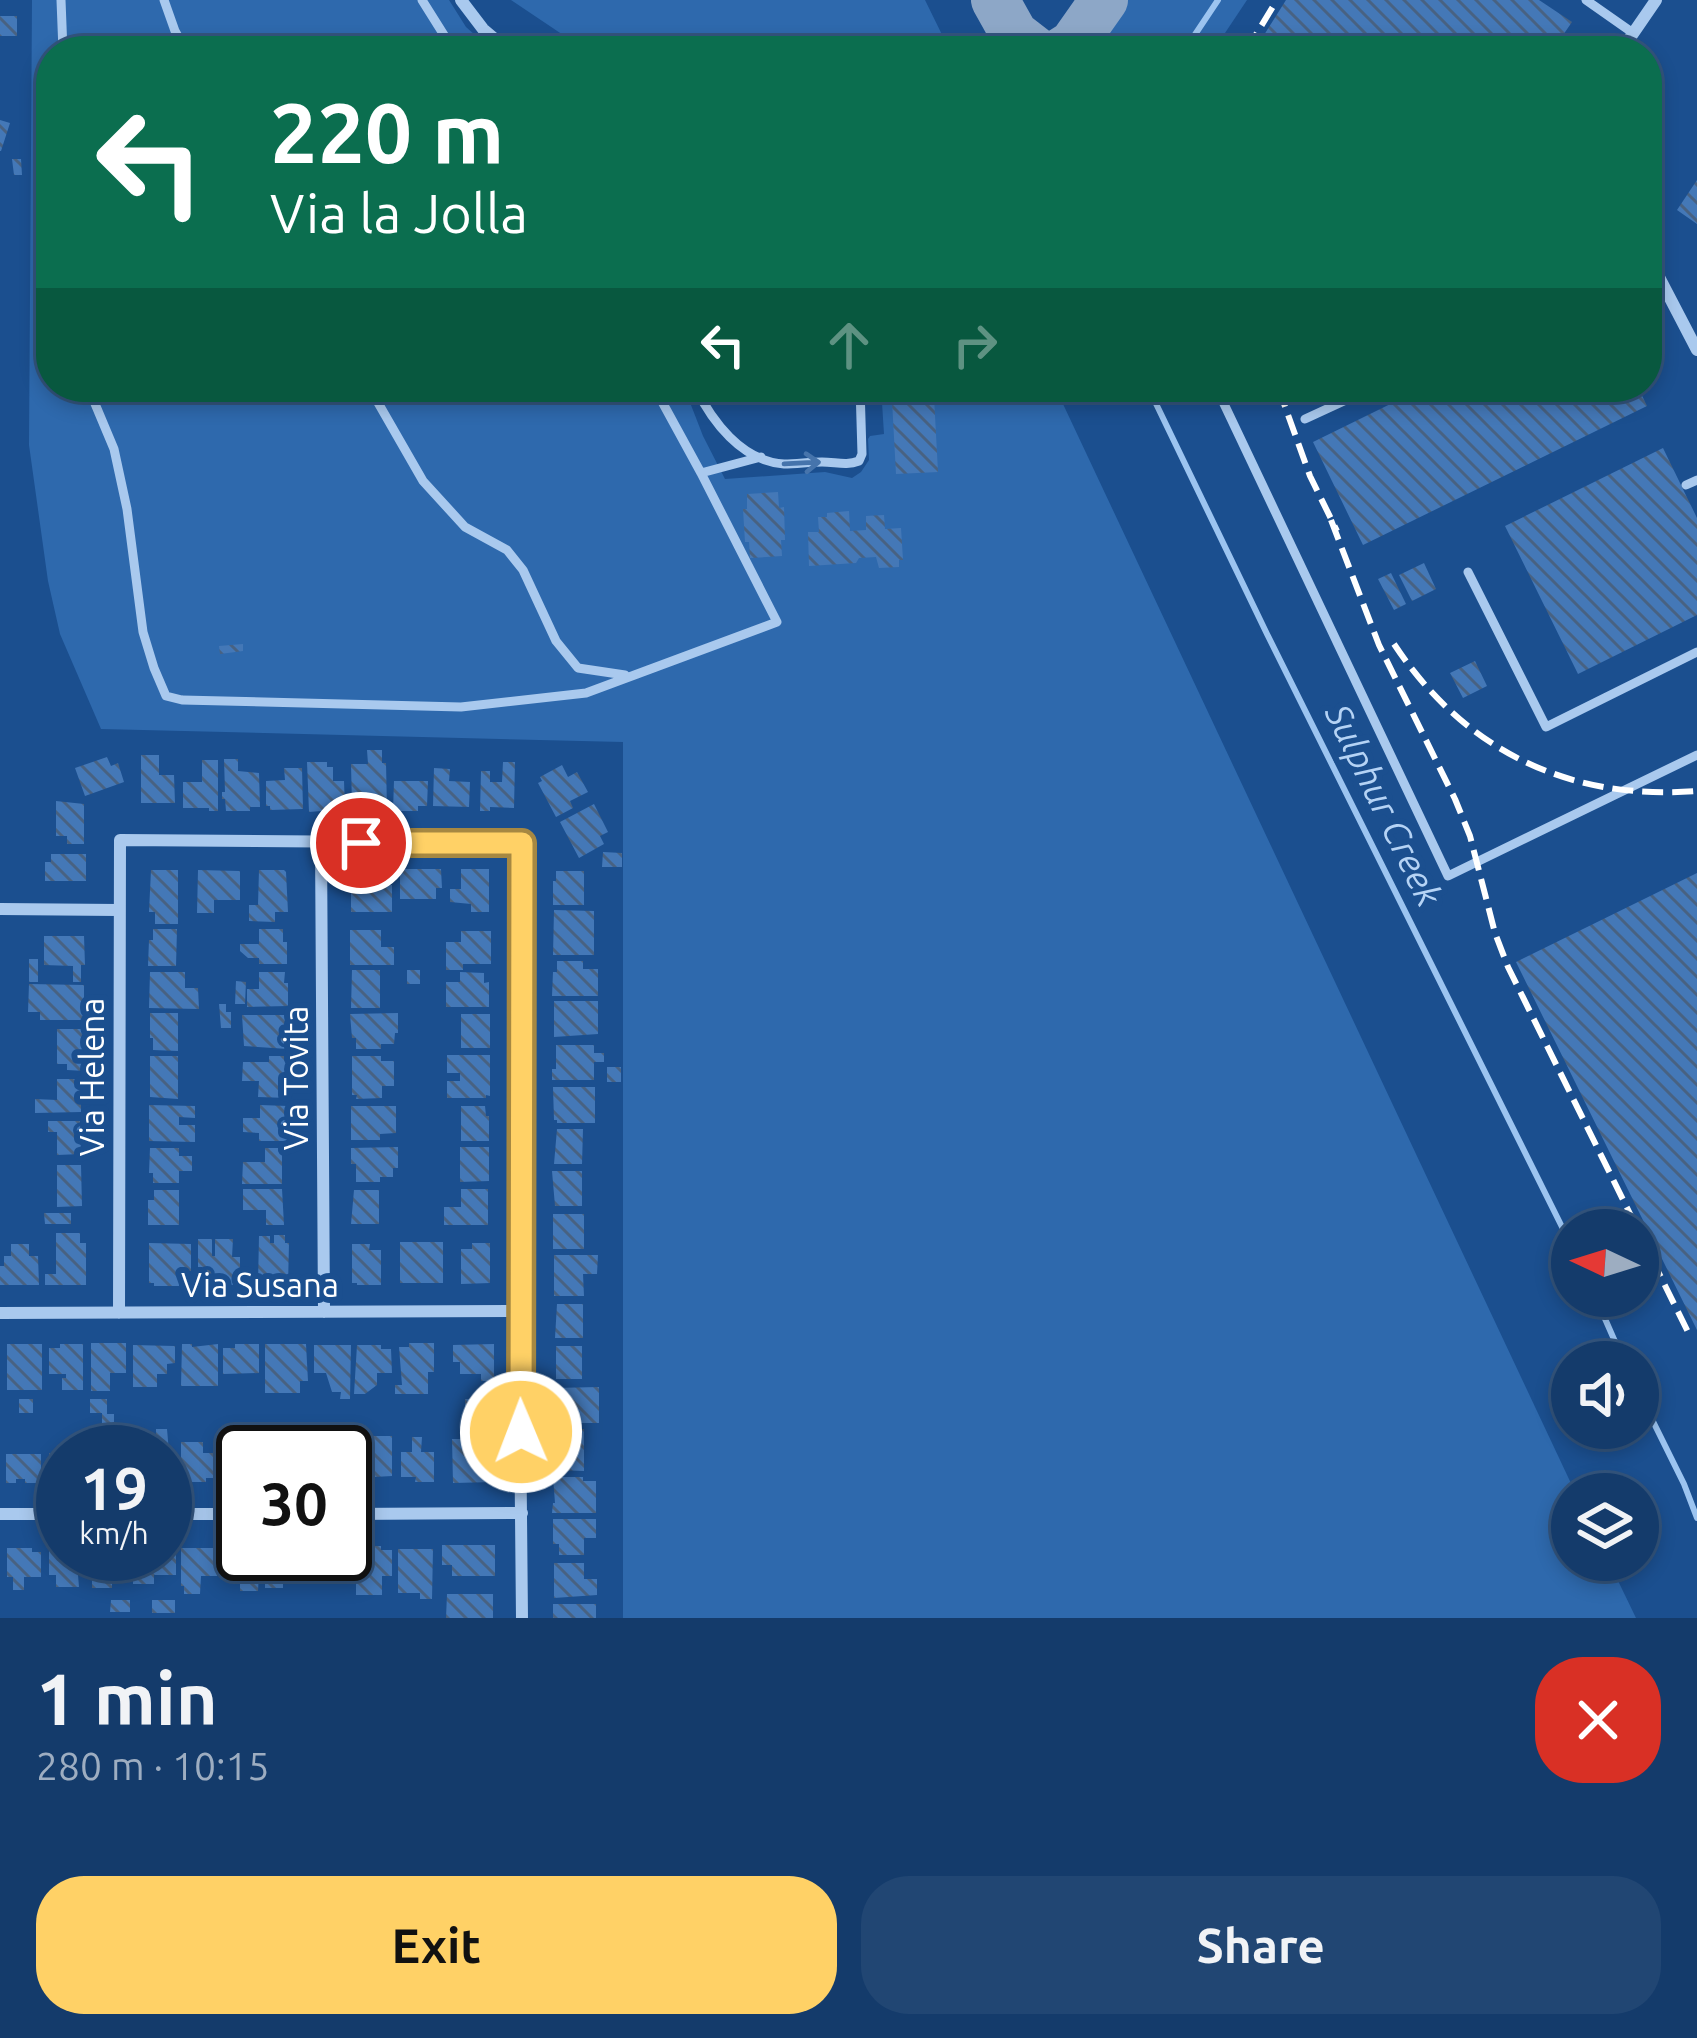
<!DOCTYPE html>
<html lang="en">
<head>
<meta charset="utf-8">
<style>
	body { margin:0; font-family:Ubuntu,sans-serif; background:#214673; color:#f1f3f6; height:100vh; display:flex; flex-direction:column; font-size:45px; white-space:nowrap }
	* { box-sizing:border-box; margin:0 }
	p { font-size:39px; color:#9dadc1 }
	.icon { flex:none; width:66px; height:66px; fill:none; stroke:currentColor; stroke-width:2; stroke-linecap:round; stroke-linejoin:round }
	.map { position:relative; height:1618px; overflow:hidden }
	.drawer { display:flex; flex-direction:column; background:#143b6b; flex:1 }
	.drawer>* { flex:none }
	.guide { position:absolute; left:36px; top:36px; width:1626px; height:366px; border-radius:48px; box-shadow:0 6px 18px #0003,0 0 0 3px #33557e; background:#0b6e4f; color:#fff; overflow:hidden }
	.needle { width:78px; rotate:274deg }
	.tools { position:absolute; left:1551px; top:1209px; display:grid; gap:24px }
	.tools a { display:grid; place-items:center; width:108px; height:108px; border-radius:50%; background:#143b6b; box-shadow:0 6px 18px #0003,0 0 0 3px #33557e; font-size:60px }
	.speed { position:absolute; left:36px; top:1425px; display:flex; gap:24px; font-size:60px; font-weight:700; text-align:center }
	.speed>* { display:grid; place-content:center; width:156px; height:156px; border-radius:50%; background:#143b6b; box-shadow:0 6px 18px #0003,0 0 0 3px #33557e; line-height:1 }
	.speed small { font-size:30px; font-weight:400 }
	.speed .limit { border:6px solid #111; border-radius:18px; background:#fff; color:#111 }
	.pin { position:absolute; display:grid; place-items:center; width:102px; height:102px; color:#fff; margin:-51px; border:6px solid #fff; border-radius:50%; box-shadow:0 3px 12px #0007 }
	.me { position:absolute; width:132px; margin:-66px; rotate:359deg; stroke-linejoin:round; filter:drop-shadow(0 0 9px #0008) }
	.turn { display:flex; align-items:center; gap:42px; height:252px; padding:0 36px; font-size:54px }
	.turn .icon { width:156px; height:156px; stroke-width:2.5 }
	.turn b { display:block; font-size:84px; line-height:102px }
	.lanes { display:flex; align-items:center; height:114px; padding:0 36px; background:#0003; justify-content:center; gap:60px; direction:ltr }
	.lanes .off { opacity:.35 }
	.round { display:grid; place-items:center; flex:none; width:126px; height:126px; border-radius:48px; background:#214673 }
	.overview { display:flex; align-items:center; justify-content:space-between; height:204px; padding:0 36px }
	h1 { font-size:72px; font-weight:700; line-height:90px }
	.button { display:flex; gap:24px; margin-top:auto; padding:24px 36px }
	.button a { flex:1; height:138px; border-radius:48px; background:#ffd166; color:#111; font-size:48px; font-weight:700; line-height:138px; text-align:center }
	.button a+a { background:#214673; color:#f1f3f6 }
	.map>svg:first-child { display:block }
	.green { fill:#2e69ad }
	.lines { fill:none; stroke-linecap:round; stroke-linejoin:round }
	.stream { stroke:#9cc4f0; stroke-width:6 }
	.taxiway { stroke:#8da7c7; stroke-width:48 }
	.building { fill:url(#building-back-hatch) }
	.service { stroke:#a9c9ee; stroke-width:9 }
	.minor { stroke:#a9c9ee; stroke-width:12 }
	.rail { stroke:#fff; stroke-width:6; stroke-dasharray:21 9; stroke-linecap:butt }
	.oneway { stroke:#4674ac }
	.route-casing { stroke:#a68842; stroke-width:30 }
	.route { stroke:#ffd166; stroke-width:21 }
	.labels { text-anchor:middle; stroke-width:12; stroke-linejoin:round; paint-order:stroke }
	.street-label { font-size:33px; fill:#fff; stroke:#1b4f8f }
	.water-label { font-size:36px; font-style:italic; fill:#b5d3f5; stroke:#1b4f8f }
</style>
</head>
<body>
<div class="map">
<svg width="1697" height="1618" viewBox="0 0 1697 1618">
	<defs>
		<pattern id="building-back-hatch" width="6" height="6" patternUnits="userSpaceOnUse" patternTransform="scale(3)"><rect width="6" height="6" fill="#4478b7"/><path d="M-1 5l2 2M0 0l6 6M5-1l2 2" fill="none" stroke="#486282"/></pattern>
	</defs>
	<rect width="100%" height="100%" fill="#1b4f8f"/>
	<!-- green -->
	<path class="green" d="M32 0H449L466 27 493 51H51V387H684L703 436 725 479 825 472 852 478 861 472 869 460 868 439 870 436 884 434 881 387H1055L1576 1494H1572V1560H1608L1636 1618H623V742L101 729 60 634 48 581 29 445Z
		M511 0H925L950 51H587Z
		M1125 0H1247L1213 51H1098L1104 31Z"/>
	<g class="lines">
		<!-- stream -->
		<path class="stream" d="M1184 51 1218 0
			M1148 387 1267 634 1572 1247
			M1595 1296 1624 1362
			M1638 1391 1684 1484 1697 1518"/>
		<!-- taxiway -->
		<path class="taxiway" d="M995 0 1014 34 1036 51
			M1062 51 1073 44 1104 0"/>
	</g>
	<!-- building -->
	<path class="building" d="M1286 0H1539L1572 22 1552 51H1254Z
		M0 16H17V36H0Z
		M0 120 10 123 1 151H0Z
		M12 159H21L22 175H14Z
		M1697 180V224L1677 210Z
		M1425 387H1638L1647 406 1363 545 1313 442Z
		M934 397 938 472 896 474 892 400Z
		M1663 448 1697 518V615L1578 674 1505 526Z
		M778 492 779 508 784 507 785 540H781L782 556 750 558 749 542H745L743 509H747V494Z
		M849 511 850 531 866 530V516L884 515 885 529 901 528 903 560H899V567L879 568 876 557 859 558 856 563 809 566 808 532H819L818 517H827V513Z
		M1424 563 1436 589 1412 601 1399 575Z
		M1391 573 1406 604 1394 610 1378 579Z
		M243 644V651L220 654 219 646Z
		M1475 661 1487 686 1463 698 1450 673Z
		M367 750H382V763H386L387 809 362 810V805L352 806 351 764H368Z
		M141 755H159V775H174L175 803H141Z
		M107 757 111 766 118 763 124 782 85 796 75 768Z
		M224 759H238V771L259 773 260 807H250V811H226L225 799H222V792H225Z
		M202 760H218V811H209V808H183V782H202Z
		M307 762H327V767H333V781H344L345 809 309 812Z
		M503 762H515L514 808 490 807V811H480L481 771H490V782H502Z
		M562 765 568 777 577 772 588 792 570 801 573 808 556 817 538 783 542 781 540 777Z
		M284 768H302L303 809 270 810V806H266V781L285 780Z
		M434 768 450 769 449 781 470 782 469 807 433 806Z
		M394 781H428L427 806H418V811H393Z
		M56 801 84 804V844H67V836H56Z
		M594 804 608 832 600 836 604 844 579 858 560 822Z
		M603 852 622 853V867H602Z
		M51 854H86V881H45V862H51Z
		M400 869H441L442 888H436V899H400Z
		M461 869H489V912H471V904L450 902V889H461Z
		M151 870H178V924H155V912H149Z
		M198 870 240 871V900H214V913H197Z
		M259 870H284L286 872 288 912H275V922L249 921V905H258Z
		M351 871H381V885H392V912H351Z
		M556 871H584V905H553V881H556Z
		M1697 873V1330L1516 962Z
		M554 910 594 911V955H553Z
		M153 929H177L176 966H148L149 940H153Z
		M259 929H283V942H287V964H259V958H248L240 951V944H259Z
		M350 930H381V947H394V965H350Z
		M461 931H491V964H463V970H446V942H461Z
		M44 936H84L85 965H81V982H73V966L44 965Z
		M29 959H38V982H29Z
		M557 961H583V969H598V996H552L553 972H557Z
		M352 970H380V1008H351Z
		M407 970H420V984H407Z
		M150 972H185V988H198L199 1009 149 1008Z
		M259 972H285L284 983H288V1006L247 1007V989H259Z
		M460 972 484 973V983L489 982V1007H446V982H460Z
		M236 981 246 982 245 1004H235Z
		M29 984 84 985V1020H40V1012H28Z
		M554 1001H598V1034L554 1037Z
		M219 1004H226V1012H231V1028H221Z
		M150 1013H178V1051L153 1050V1038H150Z
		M398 1013V1033H395L394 1044H381V1049H356V1038H352L350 1014Z
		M461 1014H490V1048H461Z
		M242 1015H288V1049L244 1046Z
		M57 1029H85V1071L67 1070V1064H57Z
		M556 1045H594V1053H604V1062H594V1080H552V1069H556Z
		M447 1055H490V1096L486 1095V1098H447V1081H460V1073H447Z
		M150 1056H178V1099L150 1097Z
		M269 1056H288V1098L258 1097 259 1081H242L243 1062H269Z
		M352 1056H381V1061H394V1086H382V1098L356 1099 357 1095H352Z
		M607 1067H621V1082H607Z
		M57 1079H86L87 1103H81V1112L35 1113V1099L57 1100Z
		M553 1087H595V1123H557V1120H554Z
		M149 1105 195 1106V1118L179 1117V1125H195V1142L149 1141Z
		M260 1105 288 1106 287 1141H259V1133L243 1132V1118H260Z
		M351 1106H396V1133L380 1134V1140H351Z
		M461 1106H485L486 1116H489V1141H461Z
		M48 1121H80L81 1154 57 1155V1132H48Z
		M557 1129H583L582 1164H554Z
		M398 1147V1168H393V1177H380V1182H356V1164H351V1148Z
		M460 1147H489V1181L460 1182Z
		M150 1148H179V1156H192V1171H179V1183H153V1173H149Z
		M265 1148H282V1184H242L243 1162H265Z
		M57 1165H81L82 1206 57 1207Z
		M552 1171H582V1206H555Z
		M243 1189H282L284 1225H266V1210H243Z
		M461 1189H488V1225H444V1207H461Z
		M154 1190H179V1225H148V1200H154Z
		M354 1190H379V1224H351Z
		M44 1213H71V1224H45Z
		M553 1214H584V1249H553Z
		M56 1233H80V1243H86V1285H45V1274H56Z
		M274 1235H285V1243H289L288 1286 258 1285 259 1236H270V1243H274Z
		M198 1239H212V1256H215V1239H233L232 1257H240V1285L198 1284Z
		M400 1242H443V1283H400Z
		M149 1243 191 1244V1271H183V1267H180L179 1286H154V1283H149Z
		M472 1243H490V1283L461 1284V1249H472Z
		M11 1244H29V1256H38L39 1285H0V1266H4V1256H11Z
		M352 1244H370L369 1250H381V1285H357V1283H352Z
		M554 1255H598L597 1274H583L584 1296H554Z
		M557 1304H583V1338H555Z
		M91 1343H126V1373H110V1391H91Z
		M409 1343H434V1372H428V1394H395V1385H402L399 1347H409Z
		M7 1344H42V1390H7Z
		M60 1344H83V1390H62V1378H66V1374H49V1348H60Z
		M182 1344H192V1347L218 1344V1386H181Z
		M235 1344H259V1373L223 1374V1348H235Z
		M265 1344H306L308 1381H300V1393H265Z
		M494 1344V1381H481V1374H460V1362H453V1345Z
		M133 1345 175 1346V1363L167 1364V1374H157V1387H133Z
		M314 1345H351L350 1399H340L341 1392H332L326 1373H314Z
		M357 1345H381V1349H391L392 1373H377V1385L365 1394H354Z
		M556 1346H582V1379H556Z
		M599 1387V1423H554V1388Z
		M476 1392H494V1435H465V1399H476Z
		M19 1399H33V1413H19Z
		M90 1399H107V1414H114V1423H102V1413H90Z
		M156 1429H167L169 1452 140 1450V1435H156Z
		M555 1429H584V1471L555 1470Z
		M242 1431H260V1452H243V1479H223L224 1453H233V1439H242Z
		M331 1431H350V1482H345V1452H331Z
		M356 1436H392V1476L356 1478Z
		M265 1437H281V1440L307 1437V1452H265Z
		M412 1437H422L421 1452H434V1482H415L416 1477H401V1452H412Z
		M452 1439H477V1452L495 1453V1482L453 1483Z
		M91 1440H108V1444H126V1452H91Z
		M181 1442H203V1453H218V1478H206V1482H181Z
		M49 1453H63V1481H49Z
		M6 1454H41V1483H25V1479H16V1483H6Z
		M165 1462H175V1482H165Z
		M553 1477H583V1481H596V1513H552L553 1503H555Z
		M553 1519H596V1538H584V1555H559V1544H553Z
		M442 1545H495V1576H452V1565H442Z
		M165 1546H176V1575H154V1584H133V1554H165Z
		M235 1546H243V1554H260L258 1591H240V1575H223L224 1550H235Z
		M345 1546H351V1575L314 1576V1554H345Z
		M356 1546H381V1550H392V1576H382V1595H356Z
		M7 1548H32V1552H41V1577H24V1590H13V1577H7Z
		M181 1548H217V1576H201L200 1594H184V1586H181Z
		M398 1549H433L432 1599H420V1593H398Z
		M49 1550H63V1554H84V1575H78L79 1587H56V1575H49Z
		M92 1554H128V1577H112V1588H92Z
		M265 1554H308V1577H283V1588H265Z
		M554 1563H584V1579H597V1595L554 1598Z
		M447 1594H493V1618H446Z
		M111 1600H130V1612H110Z
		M152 1600H175V1613H152Z
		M553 1604H596V1618H553Z"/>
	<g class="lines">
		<!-- service -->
		<path class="service" d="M61 0 63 51
			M164 0 175 31 186 51
			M422 0 454 51
			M1586 0 1633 33
			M88 387 114 449 127 509 143 632 154 668 166 696 182 700 461 707 586 693 777 622 701 473 761 457
			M369 387 423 481 465 527 507 550 523 570 556 641 578 668 625 675
			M654 387 701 473
			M695 387C712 421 741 461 784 464 797 464 809 462 822 462 836 462 846 466 859 461L862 454 860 387
			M1216 387 1448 876 1697 755
			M1305 419 1357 395 1353 387
			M1686 485 1697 480
			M1468 572 1546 727 1697 652"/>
		<!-- minor -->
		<path class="minor" d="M461 0 483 29 509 51
			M1621 51 1656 0
			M1647 254 1697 350
			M321 843 324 1312
			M0 909 118 910
			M0 1313 519 1311
			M119 1313 120 840 522 843 519 1311 522 1618
			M0 1514H63
			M165 1514H243
			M345 1514 522 1513"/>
		<!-- rail -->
		<path class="rail" d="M1246 51 1277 0
			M1278 387 1310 476 1337 531
			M1331 520 1379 645 1455 799 1470 836 1495 933 1508 967 1638 1230
			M1394 644C1465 751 1569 801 1697 791
			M1638 1231 1691 1338"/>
	</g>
	<!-- one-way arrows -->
	<defs><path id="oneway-shaft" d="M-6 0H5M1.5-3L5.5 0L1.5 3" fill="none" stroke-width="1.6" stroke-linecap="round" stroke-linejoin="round" transform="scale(3)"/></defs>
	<use class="oneway" href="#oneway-shaft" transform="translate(802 463) rotate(-3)"/>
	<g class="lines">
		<defs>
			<path id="route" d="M361 843H522L521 1432"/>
		</defs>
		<!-- route casing -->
		<use href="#route" class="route-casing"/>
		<!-- route -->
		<use href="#route" class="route"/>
	</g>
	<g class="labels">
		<!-- street labels -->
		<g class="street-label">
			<text transform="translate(92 1077) rotate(-90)" y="12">Via Helena</text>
			<text transform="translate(296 1078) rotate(-90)" y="12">Via Tovita</text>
			<text x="260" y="1297">Via Susana</text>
		</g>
		<!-- water labels -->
		<g class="water-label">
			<text transform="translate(1384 805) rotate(64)" y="13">Sulphur Creek</text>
		</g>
	</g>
</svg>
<div class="tools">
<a><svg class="needle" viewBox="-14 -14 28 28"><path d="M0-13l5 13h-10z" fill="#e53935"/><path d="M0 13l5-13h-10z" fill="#9dadc1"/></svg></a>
<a><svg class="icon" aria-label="sound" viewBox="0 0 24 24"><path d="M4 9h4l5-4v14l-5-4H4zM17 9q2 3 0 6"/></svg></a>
<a><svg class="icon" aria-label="layers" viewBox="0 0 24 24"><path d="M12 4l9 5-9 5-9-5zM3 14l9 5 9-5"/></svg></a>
</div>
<div class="speed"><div>19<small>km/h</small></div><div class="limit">30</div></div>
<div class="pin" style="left:361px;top:843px;background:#d93025"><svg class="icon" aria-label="arrive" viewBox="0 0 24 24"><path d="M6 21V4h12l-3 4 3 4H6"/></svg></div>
<svg class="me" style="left:521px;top:1432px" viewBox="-20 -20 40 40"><circle r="17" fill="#ffd166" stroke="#fff" stroke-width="3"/><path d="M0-11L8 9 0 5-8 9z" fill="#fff"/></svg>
<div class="guide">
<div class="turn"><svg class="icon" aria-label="left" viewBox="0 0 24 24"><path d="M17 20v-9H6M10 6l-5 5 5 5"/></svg><div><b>220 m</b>Via la Jolla</div></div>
<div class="lanes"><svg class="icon" aria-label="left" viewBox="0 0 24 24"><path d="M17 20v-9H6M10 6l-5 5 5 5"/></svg><svg class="icon off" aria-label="ahead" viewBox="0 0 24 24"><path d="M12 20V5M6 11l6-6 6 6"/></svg><svg class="icon off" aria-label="right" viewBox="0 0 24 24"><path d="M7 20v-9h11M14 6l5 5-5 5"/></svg></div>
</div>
</div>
<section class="drawer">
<div class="overview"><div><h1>1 min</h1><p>280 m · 10:15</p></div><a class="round" style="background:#d93025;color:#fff"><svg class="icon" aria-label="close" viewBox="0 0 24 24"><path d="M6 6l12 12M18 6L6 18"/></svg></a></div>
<div class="button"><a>Exit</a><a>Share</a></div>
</section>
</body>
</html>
